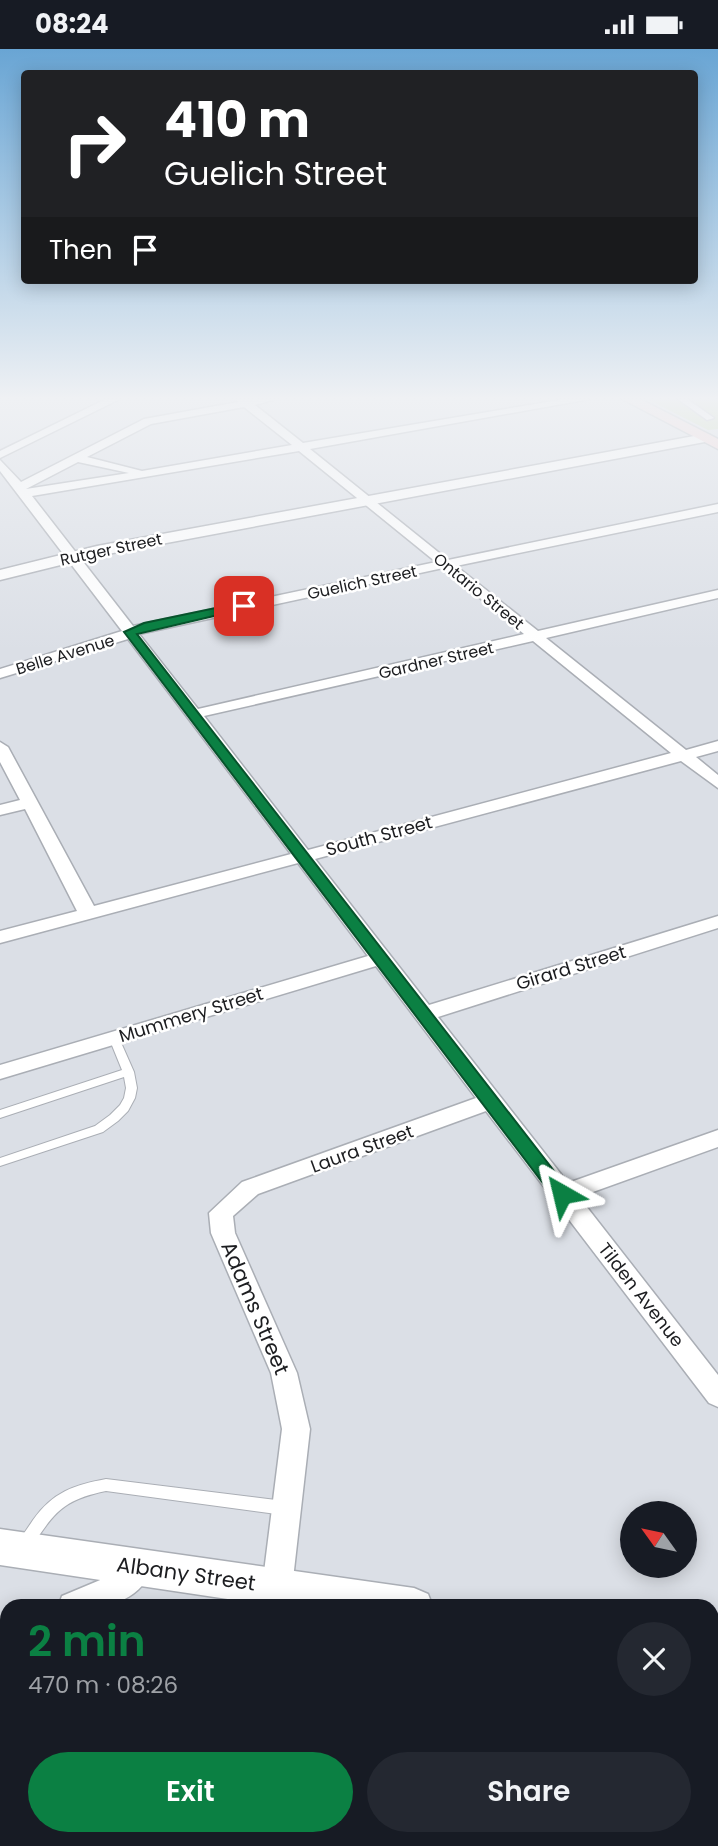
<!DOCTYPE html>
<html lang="en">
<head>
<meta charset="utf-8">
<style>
	body { margin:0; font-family:Poppins,sans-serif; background:#242831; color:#f1f3f6; height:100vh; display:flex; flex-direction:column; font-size:26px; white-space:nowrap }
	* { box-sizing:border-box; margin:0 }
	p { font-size:23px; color:#9ea1a6 }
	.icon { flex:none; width:38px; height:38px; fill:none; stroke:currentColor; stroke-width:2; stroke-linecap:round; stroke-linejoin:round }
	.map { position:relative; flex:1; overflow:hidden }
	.details { position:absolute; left:0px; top:1550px; width:719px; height:247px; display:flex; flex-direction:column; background:#171b24; border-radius:21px 21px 0 0; box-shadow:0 4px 18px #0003 }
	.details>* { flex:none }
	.banner { position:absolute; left:21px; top:21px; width:677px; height:214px; border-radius:7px; box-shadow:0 4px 18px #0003; background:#202124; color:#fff; overflow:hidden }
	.needle { width:46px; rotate:303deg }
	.controls { position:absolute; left:620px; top:1452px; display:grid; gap:14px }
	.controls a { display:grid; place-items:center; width:77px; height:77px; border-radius:50%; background:#171b24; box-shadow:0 4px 18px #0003; font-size:35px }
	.pin { position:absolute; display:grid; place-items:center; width:60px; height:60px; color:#fff; margin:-30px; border-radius:14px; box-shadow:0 4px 10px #0006 }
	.me { position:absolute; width:77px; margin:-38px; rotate:323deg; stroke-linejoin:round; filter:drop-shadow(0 0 5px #0008) }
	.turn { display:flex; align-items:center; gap:24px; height:147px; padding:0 28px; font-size:32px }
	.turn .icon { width:91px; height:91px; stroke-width:2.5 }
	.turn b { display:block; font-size:49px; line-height:60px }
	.then { display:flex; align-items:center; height:66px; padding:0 28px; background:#0003; gap:14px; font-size:26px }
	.round { display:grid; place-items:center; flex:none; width:74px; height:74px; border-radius:37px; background:#242831 }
	.overview { display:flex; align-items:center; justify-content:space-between; height:119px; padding:0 28px }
	h1 { font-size:42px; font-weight:600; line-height:52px; color:#0b8043 }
	.primary-button { display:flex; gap:14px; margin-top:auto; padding:14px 28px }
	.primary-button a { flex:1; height:80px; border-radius:42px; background:#0b8043; color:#fff; font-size:28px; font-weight:600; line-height:80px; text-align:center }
	.primary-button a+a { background:#242831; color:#f1f3f6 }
	.status { display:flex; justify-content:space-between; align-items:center; height:49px; padding:0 35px; background:#171b24; direction:ltr }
	.status svg { height:19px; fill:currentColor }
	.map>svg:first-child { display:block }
	.green { fill:#c5daa7 }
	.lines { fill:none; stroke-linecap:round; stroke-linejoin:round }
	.service-casing { stroke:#aaaeb5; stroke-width:2 }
	.pedestrian-casing { stroke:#aaaeb5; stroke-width:3 }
	.minor-casing { stroke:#aaaeb5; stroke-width:3 }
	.tertiary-casing { stroke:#aaaeb5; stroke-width:3 }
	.secondary-casing { stroke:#aaaeb5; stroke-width:3 }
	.service { fill:#fff; fill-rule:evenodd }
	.pedestrian { fill:#fff; fill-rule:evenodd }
	.minor { fill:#fff; fill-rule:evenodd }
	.tertiary { fill:#fff; fill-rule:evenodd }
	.secondary { fill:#f8d4d5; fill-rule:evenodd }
	.route { fill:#0b8043; stroke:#07532c; stroke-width:2 }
	.labels { text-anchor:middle; stroke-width:5; stroke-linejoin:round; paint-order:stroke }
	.far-street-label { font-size:16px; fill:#1c1d20; stroke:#fff }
	.street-label { font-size:18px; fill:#1c1d20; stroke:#fff }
	.near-street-label { font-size:21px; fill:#1c1d20; stroke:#fff }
</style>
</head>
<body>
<div class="status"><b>08:24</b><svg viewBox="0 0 49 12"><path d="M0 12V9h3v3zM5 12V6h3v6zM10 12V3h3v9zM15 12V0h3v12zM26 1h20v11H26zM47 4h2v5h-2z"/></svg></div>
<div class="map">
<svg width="718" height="1797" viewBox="0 0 718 1797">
	<rect width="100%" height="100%" fill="#dbdfe6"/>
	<!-- green -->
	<path class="green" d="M647 350H718V380L708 381Z"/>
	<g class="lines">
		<defs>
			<path id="service" d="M114 985 118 987 119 989 134 1023 137 1039 135 1049 128 1062 118 1072 103 1083 0 1117V1109L95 1077 110 1066 120 1056 124 1049 126 1039 124 1028 0 1069V1061L122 1021 109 989 110 987Z
				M106 1430 284 1452 289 1454 291 1459 289 1464 284 1466 106 1442C62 1451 54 1464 30 1500L25 1502 20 1500 18 1495C22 1486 28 1479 33 1471 53 1443 74 1436 106 1430Z"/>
			<path id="pedestrian" d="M678 350H687L714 369 707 371Z"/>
			<path id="minor" d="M106 350H120L0 409V402Z
				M236 350H276L255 356 303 394 565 350H590L310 400 448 511 718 455V463L456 517 538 582 718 541V549L546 589 686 701 718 692V702L696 708 718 726V739L681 712 315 810 429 956 718 867V879L438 968 568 1134 718 1081V1098L579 1148 718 1326V1358L709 1354 486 1062 258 1145 233 1167 235 1184 297 1324 310 1380 292 1539 288 1549 277 1554 266 1549 262 1539 282 1380 271 1324 211 1184 209 1164 242 1133 476 1049 376 917 0 1030V1016L368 907 298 814 0 894V882L77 862 25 760 0 766V756L20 751 0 713V693L8 698 94 857 291 805 128 590 0 629V620L122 582 0 422V411L21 433 144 370 238 353ZM244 358 292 396 142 422 87 408 151 375ZM299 402 436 513 133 577 32 447ZM78 413 129 424 26 440ZM443 519 524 585 198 660 139 585ZM533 592 671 704 308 801 204 667Z
				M138 1505 148 1509 153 1519C135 1561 96 1558 58 1558L62 1547 105 1529 128 1509Z
				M7 1571V1601L0 1604V1574Z
				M423 1790H457L459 1797H425Z"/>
			<path id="tertiary" d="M705 385 710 386V392L97 507 0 531V521L97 497Z
				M0 1480 414 1539 428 1545 433 1558H282L0 1516Z
				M712 1583 718 1584V1624L712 1623Z"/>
			<path id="secondary" d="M622 350H640L718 390V400Z"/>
		</defs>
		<!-- service casing -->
		<use href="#service" class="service-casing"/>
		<!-- pedestrian casing -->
		<use href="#pedestrian" class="pedestrian-casing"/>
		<!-- minor casing -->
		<use href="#minor" class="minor-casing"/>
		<!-- tertiary casing -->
		<use href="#tertiary" class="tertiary-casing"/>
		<!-- secondary casing -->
		<use href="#secondary" class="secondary-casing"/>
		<!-- service -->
		<use href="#service" class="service"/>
		<!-- pedestrian -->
		<use href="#pedestrian" class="pedestrian"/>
		<!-- minor -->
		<use href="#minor" class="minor"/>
		<!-- tertiary -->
		<use href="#tertiary" class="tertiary"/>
		<!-- secondary -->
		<use href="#secondary" class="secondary"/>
	</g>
	<!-- sky -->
	<linearGradient id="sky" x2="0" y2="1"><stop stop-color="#69a5d4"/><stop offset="0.58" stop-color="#eff1f4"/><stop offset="1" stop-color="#eff1f4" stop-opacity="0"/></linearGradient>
	<rect width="718" height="602" fill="url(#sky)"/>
	<!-- route -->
	<path class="route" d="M244 553 250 557 248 559 137 585 568 1140 571 1145 568 1150H555L124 583 144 574Z"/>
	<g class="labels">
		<!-- far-street labels -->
		<g class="far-street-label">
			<text transform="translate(111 500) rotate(-12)" y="6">Rutger Street</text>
			<text transform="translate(362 533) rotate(-12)" y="6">Guelich Street</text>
			<text transform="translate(479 542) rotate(39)" y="6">Ontario Street</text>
			<text transform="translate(65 605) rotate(-17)" y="6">Belle Avenue</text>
			<text transform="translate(436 611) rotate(-13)" y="6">Gardner Street</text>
		</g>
		<!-- street labels -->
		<g class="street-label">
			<text transform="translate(379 787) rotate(-15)" y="6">South Street</text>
			<text transform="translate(571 919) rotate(-17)" y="6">Girard Street</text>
			<text transform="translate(191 966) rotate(-17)" y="6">Mummery Street</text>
			<text transform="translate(362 1100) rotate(-20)" y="6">Laura Street</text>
			<text transform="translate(641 1246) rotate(52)" y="6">Tilden Avenue</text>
		</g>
		<!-- near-street labels -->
		<g class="near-street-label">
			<text transform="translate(255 1259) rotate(67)" y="7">Adams Street</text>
			<text transform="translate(186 1525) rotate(8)" y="7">Albany Street</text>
		</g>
	</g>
</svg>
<div class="controls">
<a><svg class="needle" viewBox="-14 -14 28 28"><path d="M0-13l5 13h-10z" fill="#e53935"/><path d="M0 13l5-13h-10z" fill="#9ea1a6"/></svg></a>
</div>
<div class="pin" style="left:244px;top:557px;background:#d93025"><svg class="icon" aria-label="arrive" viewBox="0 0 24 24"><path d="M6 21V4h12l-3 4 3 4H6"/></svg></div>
<svg class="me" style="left:562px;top:1145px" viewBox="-20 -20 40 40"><path d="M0-17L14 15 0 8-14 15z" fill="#0b8043" stroke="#fff" stroke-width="4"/></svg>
<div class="banner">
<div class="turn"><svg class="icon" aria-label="right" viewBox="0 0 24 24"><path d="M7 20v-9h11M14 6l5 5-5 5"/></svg><div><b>410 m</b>Guelich Street</div></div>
<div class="then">Then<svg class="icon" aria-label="arrive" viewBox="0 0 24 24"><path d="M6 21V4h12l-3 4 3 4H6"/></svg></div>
</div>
<section class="details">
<div class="overview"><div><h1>2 min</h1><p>470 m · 08:26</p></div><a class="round"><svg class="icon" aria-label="close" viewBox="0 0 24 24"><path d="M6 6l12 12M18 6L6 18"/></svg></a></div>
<div class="primary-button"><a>Exit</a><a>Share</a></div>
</section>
</div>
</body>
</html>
